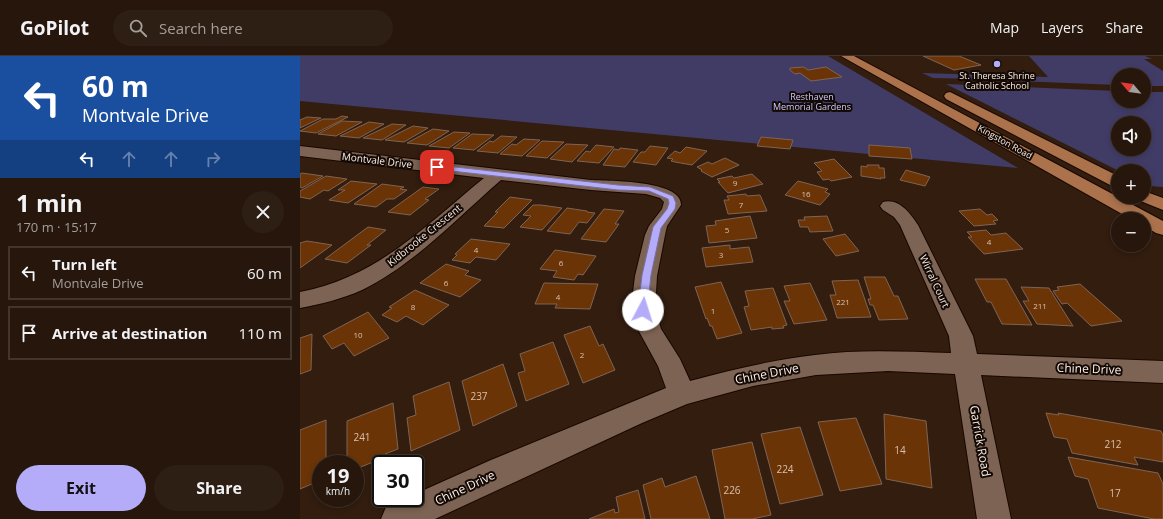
<!DOCTYPE html>
<html lang="en">
<head>
<meta charset="utf-8">
<style>
	body { margin:0; font-family:"Open Sans",sans-serif; background:#2e1f14; color:#f1f3f6; height:100vh; display:flex; flex-direction:column; font-size:15px; white-space:nowrap }
	* { box-sizing:border-box; margin:0 }
	p { font-size:13px; color:#a49f9d }
	.icon { flex:none; width:22px; height:22px; fill:none; stroke:currentColor; stroke-width:2; stroke-linecap:round; stroke-linejoin:round }
	.map { position:relative; flex:1; overflow:hidden }
	.panel { display:flex; flex-direction:column; background:#26160b; width:300px }
	.panel>* { flex:none }
	.guide { background:#1a4fa0; color:#fff; overflow:hidden }
	.needle { width:26px; rotate:299deg }
	.tools { position:absolute; left:811px; top:12px; display:grid; gap:8px }
	.tools a { display:grid; place-items:center; width:40px; height:40px; border-radius:50%; background:#26160b; box-shadow:0 2px 6px #0003,0 0 0 1px #42352c; font-size:20px }
	.speed { position:absolute; left:12px; top:399px; display:flex; gap:8px; font-size:20px; font-weight:700; text-align:center }
	.speed>* { display:grid; place-content:center; width:52px; height:52px; border-radius:50%; background:#26160b; box-shadow:0 2px 6px #0003,0 0 0 1px #42352c; line-height:1 }
	.speed small { font-size:10px; font-weight:400 }
	.speed .limit { border:2px solid #111; border-radius:6px; background:#fff; color:#111 }
	.pin { position:absolute; display:grid; place-items:center; width:34px; height:34px; color:#fff; margin:-17px; border-radius:8px; box-shadow:0 2px 6px #0006 }
	.me { position:absolute; width:44px; margin:-22px; rotate:5deg; stroke-linejoin:round; filter:drop-shadow(0 0 3px #0008) }
	.turn { display:flex; align-items:center; gap:14px; height:84px; padding:0 16px; font-size:18px }
	.turn .icon { width:52px; height:52px; stroke-width:2.5 }
	.turn b { display:block; font-size:28px; line-height:34px }
	.lanes { display:flex; align-items:center; height:38px; padding:0 16px; background:#0003; justify-content:center; gap:20px; direction:ltr }
	.lanes .off { opacity:.35 }
	.round { display:grid; place-items:center; flex:none; width:42px; height:42px; border-radius:21px; background:#2e1f14 }
	.headline { display:flex; align-items:center; justify-content:space-between; height:68px; padding:0 16px }
	h1 { font-size:24px; font-weight:700; line-height:30px }
	.button { display:flex; gap:8px; margin-top:auto; padding:8px 16px }
	.button a { flex:1; height:46px; border-radius:24px; background:#b4acf9; color:#111; font-size:16px; font-weight:700; line-height:46px; text-align:center }
	.button a+a { background:#2e1f14; color:#f1f3f6 }
	ul { padding:0; list-style:none }
	li { display:flex; align-items:center; gap:12px; height:54px; margin:0 8px 6px; padding:0 8px; border:2px solid #42352c; border-radius:0px }
	li div { flex:1 }
	li b { display:block; font-size:15px }
	li em { font-style:normal }
	header { display:flex; align-items:center; gap:24px; box-sizing:border-box; height:56px; padding:0 20px; background:#26160b; border-bottom:1px solid #42352c }
	header strong { font-size:19px }
	nav { display:flex; gap:22px; margin-inline-start:auto; font-size:14px }
	.search { width:280px; height:36px; background:#2e1f14; display:flex; align-items:center; gap:10px; box-sizing:border-box; padding:0 14px; border-radius:22px; color:#a49f9d; font-size:15px }
	main { display:flex; flex:1; min-height:0 }
	.map>svg:first-child { display:block }
	.green { fill:#413c66; fill-rule:evenodd }
	.building { fill:#6b3407; stroke:#7e6455 }
	.lines { fill:none; stroke-linecap:round; stroke-linejoin:round }
	.street-casing { stroke:#190700; stroke-width:2 }
	.primary-casing { stroke:#190700; stroke-width:2 }
	.street { fill:#7d6353; fill-rule:evenodd }
	.primary { fill:#ab724c; fill-rule:evenodd }
	.route { fill:#b4acf9; stroke:#7570a2 }
	.poi-dot { fill:#b4acf9; stroke:#130a05; stroke-width:1.5 }
	.labels { text-anchor:middle; stroke-width:4; stroke-linejoin:round; paint-order:stroke }
	.number-label { font-size:8px; fill:#d8c0ae }
	.far-poi-label { font-size:9px; fill:#fdeee5; stroke:#130a05 }
	.far-park-label { font-size:9px; fill:#ccc8fe; stroke:#130a05 }
	.far-street-label { font-size:9px; fill:#fdeee5; stroke:#130a05 }
	.street-label { font-size:10px; fill:#fdeee5; stroke:#130a05 }
	.near-number-label { font-size:10px; fill:#d8c0ae }
	.near-street-label { font-size:12px; fill:#fdeee5; stroke:#130a05 }
</style>
</head>
<body>
<header>
<strong>GoPilot</strong>
<div class="search"><svg class="icon" aria-label="search" viewBox="0 0 24 24"><circle cx="10" cy="10" r="6"/><path d="M15 15l6 6"/></svg>Search here</div>
<nav><a>Map</a><a>Layers</a><a>Share</a></nav>
</header>
<main>
<section class="panel">
<div class="guide">
<div class="turn"><svg class="icon" aria-label="left" viewBox="0 0 24 24"><path d="M17 20v-9H6M10 6l-5 5 5 5"/></svg><div><b>60 m</b>Montvale Drive</div></div>
<div class="lanes"><svg class="icon" aria-label="left" viewBox="0 0 24 24"><path d="M17 20v-9H6M10 6l-5 5 5 5"/></svg><svg class="icon off" aria-label="ahead" viewBox="0 0 24 24"><path d="M12 20V5M6 11l6-6 6 6"/></svg><svg class="icon off" aria-label="ahead" viewBox="0 0 24 24"><path d="M12 20V5M6 11l6-6 6 6"/></svg><svg class="icon off" aria-label="right" viewBox="0 0 24 24"><path d="M7 20v-9h11M14 6l5 5-5 5"/></svg></div>
</div>
<div class="headline"><div><h1>1 min</h1><p>170 m · 15:17</p></div><a class="round"><svg class="icon" aria-label="close" viewBox="0 0 24 24"><path d="M6 6l12 12M18 6L6 18"/></svg></a></div>
<ul>
<li><svg class="icon" aria-label="left" viewBox="0 0 24 24"><path d="M17 20v-9H6M10 6l-5 5 5 5"/></svg><div><b>Turn left</b><p>Montvale Drive</p></div><em>60 m</em></li>
<li><svg class="icon" aria-label="arrive" viewBox="0 0 24 24"><path d="M6 21V4h12l-3 4 3 4H6"/></svg><div><b>Arrive at destination</b></div><em>110 m</em></li>
</ul>
<div class="button"><a>Exit</a><a>Share</a></div>
</section>
<div class="map">
<svg width="863" height="463" viewBox="0 0 863 463">
	<rect width="100%" height="100%" fill="#321d0f"/>
	<!-- green -->
	<path class="green" d="M0 0H528L718 112 0 45Z
		M729 0H845L852 3H844L863 15V30H844V19H818V29L713 25C704 22 692 18 683 23L633 22 622 17 748 21Z
		M646 28 818 35V45H844V36H863V131L850 130 844 127V115H819ZM818 67H844V93H818Z"/>
	<!-- building -->
	<path class="building" d="M623 0H659L681 9 654 14Z
		M504 11 508 14 526 11 542 21 511 25 500 17 495 18 490 14V12Z
		M42 60 48 61 16 77 0 75 23 63H36Z
		M7 61 21 62 0 72V64Z
		M42 65 62 66 36 80 18 78Z
		M69 66 84 68 59 82 40 80Z
		M92 68 106 69 82 84 63 82Z
		M113 70 128 72 104 86 85 84Z
		M133 73 149 75 127 89 107 87Z
		M154 76 170 77 149 92 129 90Z
		M172 78 194 79 174 94 153 92Z
		M201 80 217 81 198 97 177 95 190 85 193 86Z
		M461 81 493 84 490 93 457 90Z
		M224 83 240 84 222 100 200 98 212 88 216 89Z
		M242 85 264 86 247 102 226 100Z
		M266 88 288 89 272 106 250 103Z
		M296 89 314 91 299 107 277 105 286 95 290 96Z
		M569 89 610 92 612 103 569 100Z
		M350 90 368 92 356 109 333 106 341 96H345Z
		M386 91 407 95 392 109 375 106 371 105 373 103 367 102 375 95 380 97Z
		M320 92 338 94 325 111 303 109 314 93 319 94Z
		M425 102 439 109 412 121 401 115 402 114 397 111 408 106 412 108Z
		M534 103 552 121 531 125 529 123 523 124 517 116 522 115 514 107Z
		M567 109H579V112H584L585 122H580L581 123 561 120V110L567 111Z
		M606 114 630 121 625 130 600 124Z
		M2 117 23 120 2 132 0 131V118Z
		M452 118 463 128 428 137 418 126H420L417 123 432 120 434 122Z
		M26 120 47 123 28 135 24 134 10 143 0 141V135Z
		M51 125 77 128 48 147 29 144 45 134H38Z
		M498 125 528 133 525 136 530 138 520 149 485 139Z
		M82 128 104 131 100 133 107 134 94 143H87L76 151 54 148Z
		M123 131 139 133 125 143 129 144 110 159 88 156Z
		M446 138 447 140 460 139 467 155 428 158 424 144H429L427 140Z
		M210 141 232 144 204 172 184 170 198 156H195Z
		M233 149H241L262 152 242 174 220 171 231 160 223 159Z
		M267 152 287 155V156L295 157 287 167 279 166 270 178 247 175Z
		M304 153 324 155 315 168H319L306 186 281 183Z
		M680 153 687 159 692 158 698 164 693 165 696 168 674 170 659 155Z
		M450 160 457 182 409 187 406 170 416 169 415 165Z
		M527 160 533 175 510 176 508 171H500L498 164H505L504 161Z
		M68 171 86 174 67 189H71L47 207 25 203Z
		M686 174 691 179 706 177 723 193 684 198 668 181H672L667 176Z
		M545 178 559 195 536 200 523 183Z
		M171 183 210 188 196 204 176 201 170 207 152 204 157 199 155 198Z
		M7 185 32 189 0 212V187Z
		M430 189V193L449 191 453 206 406 211 402 192Z
		M255 194 296 200 283 219 278 218 274 224 253 221 257 215 240 213Z
		M146 208 169 215 165 219 181 224 160 241 120 227Z
		M564 221H585L594 240H598L608 263 579 264 573 249H570L568 243H571Z
		M675 223H706L732 269 702 268 691 246H687Z
		M558 224 571 261 537 262 530 239H536L532 225Z
		M421 226 442 277 417 283 412 270H410L407 262 406 263 395 231Z
		M244 227 298 228 290 253 255 252 257 248H235Z
		M510 227 527 264 494 268 484 245H490L484 230Z
		M780 228 822 265 791 270 767 247 762 248 753 235 759 234 757 231Z
		M721 231 749 232 773 270 737 268 723 245H729Z
		M473 232 487 269 483 270 484 272 472 273V271L451 274 444 251 449 250 445 235Z
		M115 234 149 249 123 269 106 260 97 266 82 259 92 252 89 251Z
		M68 256 89 282 54 300 44 287 32 293 23 280Z
		M290 270 299 290 303 288 315 314 283 327 264 279Z
		M12 278 11 314 0 318V282Z
		M253 286 269 328 226 345 218 317 225 315 220 298Z
		M203 308 217 350 173 370 162 325Z
		M149 326 160 374 111 395 107 362 116 359 113 340Z
		M93 347 98 393 85 398V401L56 413 55 408H47V365Z
		M746 357 759 359 758 357 861 375 863 379V406L834 401 838 409 772 397 767 383 754 381Z
		M584 358 626 365 632 432 586 423Z
		M556 362 582 428 540 435 518 366Z
		M26 364V408H21V424L0 433V374Z
		M500 371 523 439 480 448 461 378Z
		M452 386 471 459 452 463H425L412 394Z
		M768 401 858 417 863 428V463H854L798 452 788 423 775 420Z
		M396 420 410 463H351L343 429 362 422 365 431Z
		M338 434 345 463H289L314 453 315 457 319 456 316 441Z"/>
	<g class="lines">
		<defs>
			<path id="street" d="M0 90 291 124C309 125 382 124 381 149L367 170 365 179 357 220 355 253 361 273 380 303 390 325C431 314 472 304 515 299 560 293 606 296 651 297L649 280 600 169 594 161 583 154 580 150 583 146C599 142 610 157 618 169L673 280 677 298 863 305V327L681 319 711 463H677L655 318 588 315 516 319 453 330 387 348 342 367 135 463H81L86 451 106 442H115V438L191 404 366 332 358 310 335 268 331 253 335 220 345 179 349 170 362 153 364 146 360 142 346 138 291 134 201 124C157 162 115 208 62 234 42 243 21 248 0 252V236C78 221 125 170 184 122L0 100Z"/>
			<path id="primary" d="M541 0H554L863 165V179L856 177 844 170V163H831Z
				M650 36 818 120V131L812 130 646 43 644 40 646 37Z
				M844 135 863 142V154L838 144 836 141H844Z"/>
		</defs>
		<!-- street casing -->
		<use href="#street" class="street-casing"/>
		<!-- primary casing -->
		<use href="#primary" class="primary-casing"/>
		<!-- street -->
		<use href="#street" class="street"/>
		<!-- primary -->
		<use href="#primary" class="primary"/>
	</g>
	<!-- route -->
	<path class="route" d="M137 109 318 129 350 131 373 140 376 147 375 153 361 172 351 219 347 256 343 257 338 254 342 219 353 171 367 153 369 147 368 143 349 135 318 134 134 113V110Z"/>
	<!-- markers -->
	<circle class="poi-dot" cx="697" cy="8" r="4"/>
	<g class="labels">
		<!-- number labels -->
		<g class="number-label">
			<text x="435" y="130">9</text>
			<text x="506" y="141">16</text>
			<text x="441" y="152">7</text>
			<text x="427" y="177">5</text>
			<text x="689" y="189">4</text>
			<text x="176" y="197">4</text>
			<text x="421" y="202">3</text>
			<text x="261" y="210">6</text>
			<text x="146" y="230">6</text>
			<text x="258" y="244">4</text>
			<text x="543" y="249">221</text>
			<text x="740" y="253">211</text>
			<text x="113" y="254">8</text>
			<text x="413" y="258">1</text>
			<text x="58" y="282">10</text>
			<text x="282" y="302">2</text>
		</g>
		<!-- far-poi labels -->
		<g class="far-poi-label">
			<text x="697" y="23">St. Theresa Shrine<tspan x="697" dy="10">Catholic School</tspan></text>
		</g>
		<!-- far-park labels -->
		<g class="far-park-label">
			<text x="512" y="44">Resthaven<tspan x="512" dy="10">Memorial Gardens</tspan></text>
		</g>
		<!-- far-street labels -->
		<g class="far-street-label">
			<text transform="translate(705 86) rotate(29)" y="3">Kingston Road</text>
		</g>
		<!-- street labels -->
		<g class="street-label">
			<text transform="translate(77 104) rotate(7)" y="4">Montvale Drive</text>
			<text transform="translate(124 179) rotate(-39)" y="4">Kidbrooke Crescent</text>
			<text transform="translate(635 225) rotate(65)" y="4">Wirral Court</text>
		</g>
		<!-- near-number labels -->
		<g class="near-number-label">
			<text x="179" y="344">237</text>
			<text x="62" y="385">241</text>
			<text x="813" y="392">212</text>
			<text x="600" y="398">14</text>
			<text x="485" y="417">224</text>
			<text x="432" y="438">226</text>
			<text x="815" y="441">17</text>
		</g>
		<!-- near-street labels -->
		<g class="near-street-label">
			<text transform="translate(789 313) rotate(2)" y="4">Chine Drive</text>
			<text transform="translate(467 318) rotate(-11)" y="4">Chine Drive</text>
			<text transform="translate(680 385) rotate(80)" y="4">Garrick Road</text>
			<text transform="translate(165 432) rotate(-25)" y="4">Chine Drive</text>
		</g>
	</g>
</svg>
<div class="tools">
<a><svg class="needle" viewBox="-14 -14 28 28"><path d="M0-13l5 13h-10z" fill="#e53935"/><path d="M0 13l5-13h-10z" fill="#a49f9d"/></svg></a>
<a><svg class="icon" aria-label="sound" viewBox="0 0 24 24"><path d="M4 9h4l5-4v14l-5-4H4zM17 9q2 3 0 6"/></svg></a>
<a>+</a>
<a>−</a>
</div>
<div class="speed"><div>19<small>km/h</small></div><div class="limit">30</div></div>
<div class="pin" style="left:137px;top:111px;background:#d93025"><svg class="icon" aria-label="arrive" viewBox="0 0 24 24"><path d="M6 21V4h12l-3 4 3 4H6"/></svg></div>
<svg class="me" style="left:343px;top:254px" viewBox="-20 -20 40 40"><circle r="19" fill="#fff"/><path d="M0-13L10 11 0 6-10 11z" fill="#b4acf9"/></svg>
</div>
</main>
</body>
</html>
